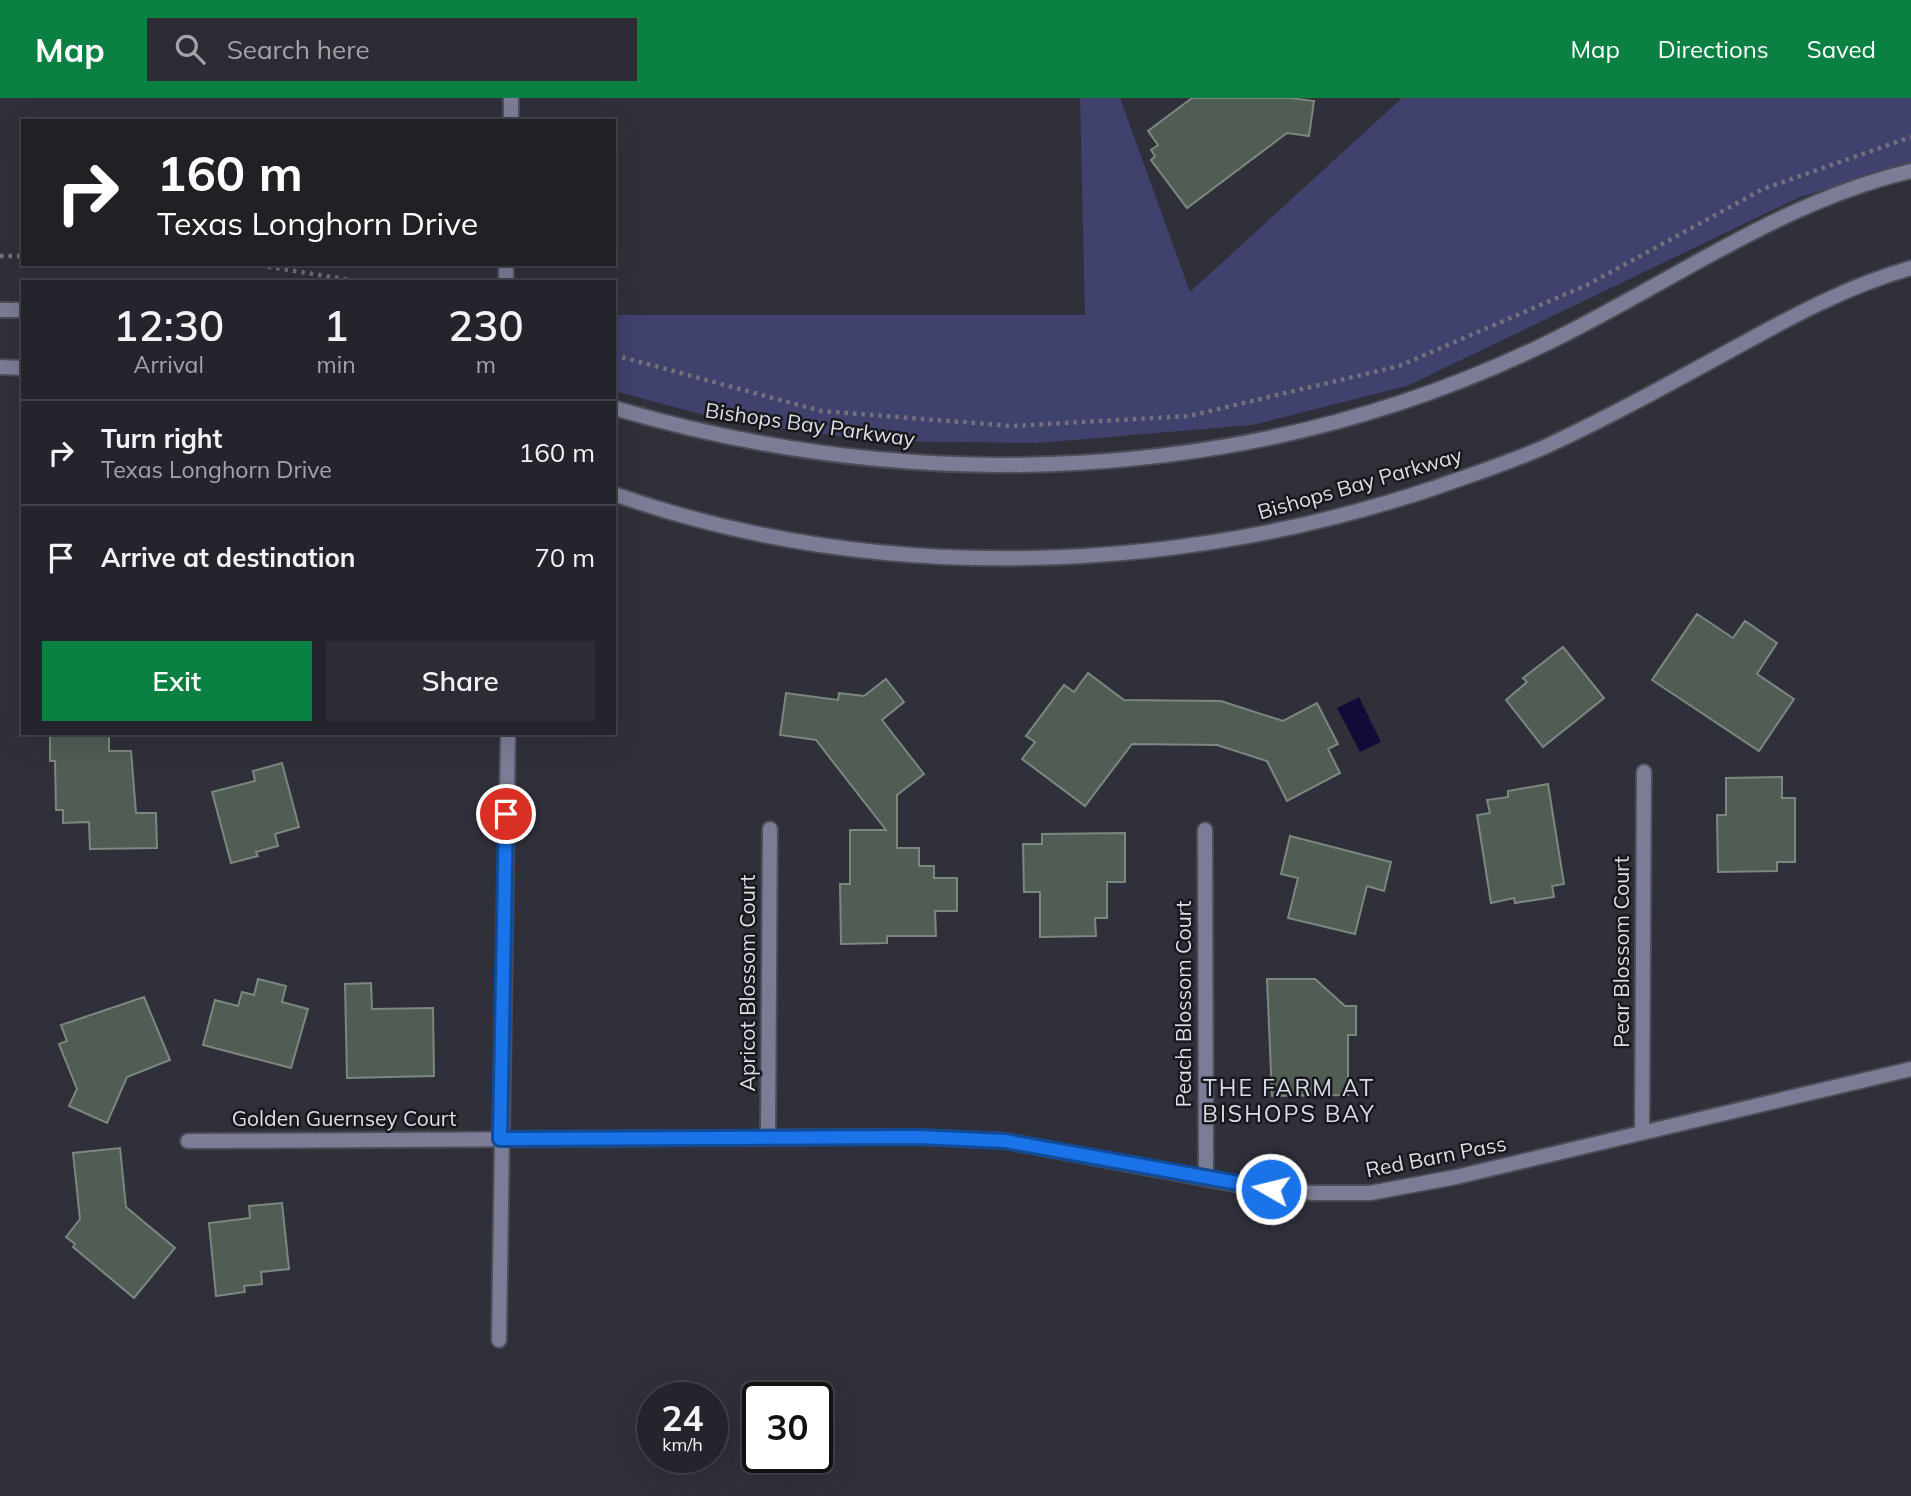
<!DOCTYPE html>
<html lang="en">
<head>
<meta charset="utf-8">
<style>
	body { margin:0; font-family:Mulish,sans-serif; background:#2c2c34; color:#f1f3f6; height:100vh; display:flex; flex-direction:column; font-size:26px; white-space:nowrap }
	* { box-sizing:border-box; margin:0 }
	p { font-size:23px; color:#a3a4a9 }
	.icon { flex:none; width:38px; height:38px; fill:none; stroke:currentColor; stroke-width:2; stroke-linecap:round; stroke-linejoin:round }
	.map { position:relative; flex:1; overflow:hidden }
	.side { position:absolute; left:21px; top:182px; width:595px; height:455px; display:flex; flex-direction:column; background:#24242c; border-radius:0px; box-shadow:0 7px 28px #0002,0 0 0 2px #414148 }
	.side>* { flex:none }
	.hud { position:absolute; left:21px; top:21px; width:595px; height:147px; border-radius:0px; box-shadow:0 7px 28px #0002,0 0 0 2px #414148; background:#202124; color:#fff; overflow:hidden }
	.speed { position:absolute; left:637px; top:1284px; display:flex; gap:14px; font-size:35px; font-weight:700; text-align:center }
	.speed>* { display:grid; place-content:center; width:91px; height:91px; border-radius:50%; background:#24242c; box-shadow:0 7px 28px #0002,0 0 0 2px #414148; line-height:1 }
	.speed small { font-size:18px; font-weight:400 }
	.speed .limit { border:4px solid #111; border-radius:10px; background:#fff; color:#111 }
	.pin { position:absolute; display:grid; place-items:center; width:60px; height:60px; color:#fff; margin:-30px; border:4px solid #fff; border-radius:50%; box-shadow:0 2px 7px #0007 }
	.me { position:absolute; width:77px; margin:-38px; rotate:278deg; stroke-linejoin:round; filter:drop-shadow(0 0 5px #0008) }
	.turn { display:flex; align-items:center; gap:24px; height:147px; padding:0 21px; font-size:32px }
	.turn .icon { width:91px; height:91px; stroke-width:2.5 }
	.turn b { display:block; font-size:49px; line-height:60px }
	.eta { display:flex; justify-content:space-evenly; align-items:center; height:119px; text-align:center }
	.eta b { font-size:42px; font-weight:600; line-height:49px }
	.button { display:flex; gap:14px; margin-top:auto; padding:14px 21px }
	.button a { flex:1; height:80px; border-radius:0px; background:#0b8043; color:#fff; font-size:28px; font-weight:600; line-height:80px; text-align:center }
	.button a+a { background:#2c2c34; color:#f1f3f6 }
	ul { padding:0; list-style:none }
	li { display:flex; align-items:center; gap:21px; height:105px; padding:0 21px; border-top:2px solid #414148 }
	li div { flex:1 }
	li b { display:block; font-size:26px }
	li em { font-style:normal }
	header { display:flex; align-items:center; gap:42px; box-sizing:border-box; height:98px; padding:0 35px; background:#0b8043; color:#fff }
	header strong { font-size:33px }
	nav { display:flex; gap:38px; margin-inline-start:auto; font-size:24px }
	.search { width:490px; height:63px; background:#2c2c34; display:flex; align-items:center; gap:18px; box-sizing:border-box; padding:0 24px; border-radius:0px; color:#a3a4a9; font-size:26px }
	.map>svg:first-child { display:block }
	.green { fill:#40416d }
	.water { fill:#110b38 }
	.building { fill:#515c54; stroke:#7c877f; stroke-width:2 }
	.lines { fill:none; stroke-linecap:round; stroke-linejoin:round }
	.minor-casing { stroke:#4c4c56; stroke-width:18 }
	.path { stroke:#72727c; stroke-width:4.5; stroke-dasharray:3.5 5; stroke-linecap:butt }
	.minor { stroke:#7b7d96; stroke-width:14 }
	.route-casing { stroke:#114b97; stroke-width:18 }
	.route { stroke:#1a73e8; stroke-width:12 }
	.labels { text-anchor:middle; stroke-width:5; stroke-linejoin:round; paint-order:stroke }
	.street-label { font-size:21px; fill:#dfdfe6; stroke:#18191d }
	.neighbourhood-label { font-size:23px; letter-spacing:2px; fill:#dadbe8; stroke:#18191d }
</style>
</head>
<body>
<header>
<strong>Map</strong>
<div class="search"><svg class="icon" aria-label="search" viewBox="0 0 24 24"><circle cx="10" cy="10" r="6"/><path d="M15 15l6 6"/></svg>Search here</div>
<nav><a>Map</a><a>Directions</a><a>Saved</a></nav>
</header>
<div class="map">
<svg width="1911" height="1398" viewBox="0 0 1911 1398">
	<rect width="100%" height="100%" fill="#30303b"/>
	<!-- green -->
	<path class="green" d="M1080 0H1120L1190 194 1402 0H1911V65L1800 99 1407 288 1252 327 1037 345 877 343 731 324 614 293V217H1085Z"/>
	<!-- water -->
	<path class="water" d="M1359 599 1381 644 1360 654 1337 610Z"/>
	<!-- building -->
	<path class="building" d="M1192 0H1291L1314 3 1309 38 1287 35 1187 110 1151 62 1155 58 1151 52 1158 47 1148 33Z
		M1697 516 1733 540 1745 523 1777 545 1757 576 1794 601 1759 653 1652 582Z
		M1563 549 1604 600 1543 649 1506 602 1527 584 1523 580Z
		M1088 575 1124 602 1221 603 1283 623 1317 605 1338 646 1328 651 1340 675 1287 703 1267 663 1217 647 1132 646 1085 708 1022 661 1035 644 1026 638 1064 587 1074 594Z
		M886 581 904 604 882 622 924 676 897 697V750H919V768H934V780H957V813H935L936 838H887V845L841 846 840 786H850V732H886L816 642 780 637 786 595 838 602 839 595 864 598Z
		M109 635V653H131L136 715H156L157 750 90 751 89 724 63 725V712H56L55 663H50V636Z
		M282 665 299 729 275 736 278 748 256 754 258 758 231 765 212 694 255 683 253 673Z
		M1782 679V700H1795V764H1777V773L1718 774 1717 717H1726V680Z
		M1548 686 1564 786 1552 788 1554 799 1515 805 1514 800 1491 805 1477 717 1490 715 1487 702 1508 699V693Z
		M1125 735V784H1107V820H1095L1096 838 1040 839V794H1024L1023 746H1042V736Z
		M1290 738 1391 764 1384 793 1367 788 1355 836 1288 820 1298 780 1281 776Z
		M258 881 286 888 282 904 308 911 291 970 203 947 215 902 238 908 242 894 254 897Z
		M1267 881H1315L1345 908H1356V937H1348V997L1272 998Z
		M371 885 372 911 433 910 434 978 347 980 345 886Z
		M144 899 170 962 127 979 107 1025 69 1008 77 991 59 946 67 943 61 927Z
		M120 1050 126 1109 175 1150 134 1200 73 1149 75 1146 66 1139 80 1121 73 1055Z
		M282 1105 289 1171 261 1174 262 1186 244 1188 245 1194 216 1198 209 1125 250 1120 249 1108Z"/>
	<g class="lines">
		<defs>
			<path id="minor" d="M511 23V0
				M506 184V166
				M0 212H23
				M0 269 23 270
				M614 310C919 400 1253 386 1541 248 1663 190 1778 104 1911 73
				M614 396C875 488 1173 477 1434 390 1473 376 1512 364 1549 347 1611 318 1671 285 1731 252 1789 220 1847 188 1911 170
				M1205 732 1206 1081
				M1642 1034 1644 674
				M768 1040 770 731
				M188 1043 918 1039 1005 1043 1250 1089 1313 1095H1370L1456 1079 1911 971
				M499 1242 508 635"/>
		</defs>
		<!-- minor casing -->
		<use href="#minor" class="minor-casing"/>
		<!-- path -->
		<path class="path" d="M0 158H23
			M251 166 363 184
			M614 257 821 313 1013 328 1189 318 1399 268 1587 187 1763 91 1911 39"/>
		<!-- minor -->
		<use href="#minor" class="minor"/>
	</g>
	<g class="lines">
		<defs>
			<path id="route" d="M506 716 500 1041 918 1039 1005 1043 1271 1091"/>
		</defs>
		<!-- route casing -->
		<use href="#route" class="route-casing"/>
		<!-- route -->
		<use href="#route" class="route"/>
	</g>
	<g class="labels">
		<!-- street labels -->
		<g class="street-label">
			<text transform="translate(810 327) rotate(8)" y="7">Bishops Bay Parkway</text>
			<text transform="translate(1360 386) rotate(-16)" y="7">Bishops Bay Parkway</text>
			<text transform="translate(1622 854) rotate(-90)" y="7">Pear Blossom Court</text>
			<text transform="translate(748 885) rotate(-90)" y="7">Apricot Blossom Court</text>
			<text transform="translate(1184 906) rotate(-90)" y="7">Peach Blossom Court</text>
			<text x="344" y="1028">Golden Guernsey Court</text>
			<text transform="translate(1436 1059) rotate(-11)" y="7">Red Barn Pass</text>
		</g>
		<!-- neighbourhood labels -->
		<g class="neighbourhood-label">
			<text x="1289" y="998">THE FARM AT<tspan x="1289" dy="26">BISHOPS BAY</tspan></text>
		</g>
	</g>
</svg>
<div class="speed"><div>24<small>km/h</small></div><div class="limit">30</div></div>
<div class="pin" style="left:506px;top:716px;background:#d93025"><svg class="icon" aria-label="arrive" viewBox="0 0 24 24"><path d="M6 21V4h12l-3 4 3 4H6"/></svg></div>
<svg class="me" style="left:1271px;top:1091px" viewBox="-20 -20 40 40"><circle r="17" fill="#1a73e8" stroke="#fff" stroke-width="3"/><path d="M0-11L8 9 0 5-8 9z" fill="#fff"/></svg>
<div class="hud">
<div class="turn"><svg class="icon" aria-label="right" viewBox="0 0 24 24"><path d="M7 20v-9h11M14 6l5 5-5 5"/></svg><div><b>160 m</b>Texas Longhorn Drive</div></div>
</div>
<section class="side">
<div class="eta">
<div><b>12:30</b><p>Arrival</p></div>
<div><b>1</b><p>min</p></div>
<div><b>230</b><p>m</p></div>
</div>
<ul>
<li><svg class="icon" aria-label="right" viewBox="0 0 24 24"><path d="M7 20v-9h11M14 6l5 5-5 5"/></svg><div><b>Turn right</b><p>Texas Longhorn Drive</p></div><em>160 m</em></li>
<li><svg class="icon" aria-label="arrive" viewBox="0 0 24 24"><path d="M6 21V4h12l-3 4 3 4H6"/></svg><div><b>Arrive at destination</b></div><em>70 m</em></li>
</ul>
<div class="button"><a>Exit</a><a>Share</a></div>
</section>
</div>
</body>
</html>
